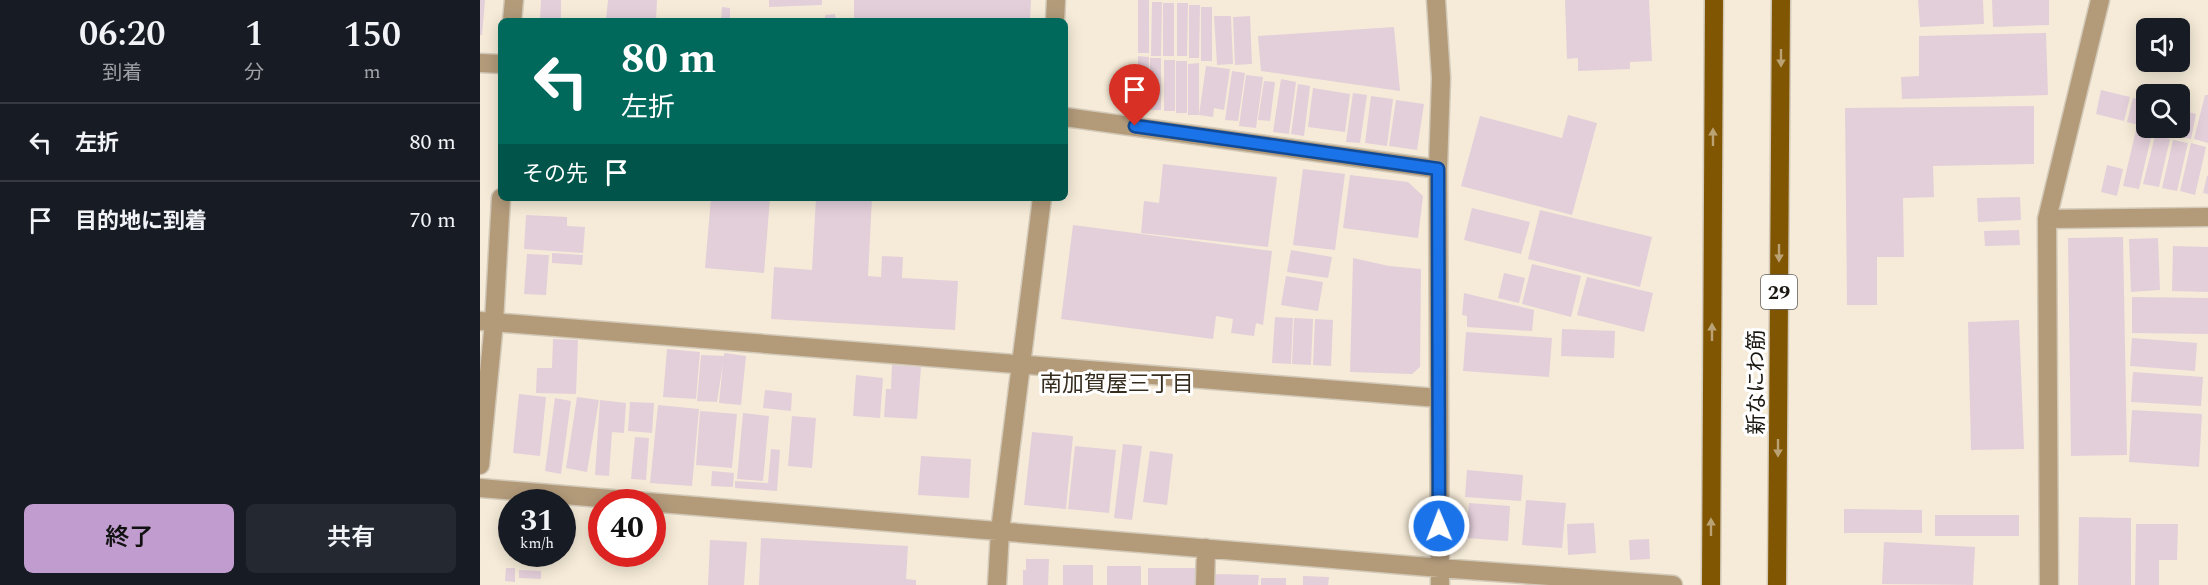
<!DOCTYPE html>
<html lang="ja">
<head>
<meta charset="utf-8">
<style>
	body { margin:0; font-family:Spectral,"Noto Sans JP",serif; background:#242831; color:#f1f3f6; height:100vh; display:flex; flex-direction:column; font-size:22px; white-space:nowrap }
	* { box-sizing:border-box; margin:0 }
	p { font-size:20px; color:#9ea1a6 }
	.icon { flex:none; width:33px; height:33px; fill:none; stroke:currentColor; stroke-width:2; stroke-linecap:round; stroke-linejoin:round }
	.map { position:relative; flex:1; overflow:hidden }
	.details { display:flex; flex-direction:column; background:#171b24; width:480px }
	.details>* { flex:none }
	.guide { position:absolute; left:18px; top:18px; width:570px; height:183px; border-radius:9px; box-shadow:0 3px 15px #0003; background:#00695c; color:#fff; overflow:hidden }
	.tools { position:absolute; left:1656px; top:18px; display:grid; gap:12px }
	.tools a { display:grid; place-items:center; width:54px; height:54px; border-radius:9px; background:#171b24; box-shadow:0 3px 15px #0003; font-size:30px }
	.speed { position:absolute; left:18px; top:489px; display:flex; gap:12px; font-size:30px; font-weight:700; text-align:center }
	.speed>* { display:grid; place-content:center; width:78px; height:78px; border-radius:50%; background:#171b24; box-shadow:0 3px 15px #0003; line-height:1 }
	.speed small { font-size:15px; font-weight:400 }
	.speed .limit { border:9px solid #d22; background:#fff; color:#111 }
	.pin { position:absolute; display:grid; place-items:center; width:51px; height:51px; color:#fff; margin:-62px -26px; border-radius:50% 50% 50% 0; rotate:-45deg; box-shadow:0 0 6px #0007 }
	.pin .icon { rotate:45deg }
	.me { position:absolute; width:66px; margin:-33px; rotate:359deg; stroke-linejoin:round; filter:drop-shadow(0 0 4px #0008) }
	.turn { display:flex; align-items:center; gap:21px; height:126px; padding:0 24px; font-size:27px }
	.turn .icon { width:78px; height:78px; stroke-width:2.5 }
	.turn b { display:block; font-size:42px; line-height:51px }
	.then { display:flex; align-items:center; height:57px; padding:0 24px; background:#0003; gap:12px; font-size:22px }
	.eta { display:flex; justify-content:space-evenly; align-items:center; height:102px; text-align:center }
	.eta b { font-size:36px; font-weight:600; line-height:42px }
	.action { display:flex; gap:12px; margin-top:auto; padding:12px 24px }
	.action a { flex:1; height:69px; border-radius:9px; background:#c19ccf; color:#111; font-size:24px; font-weight:600; line-height:69px; text-align:center }
	.action a+a { background:#242831; color:#f1f3f6 }
	ul { padding:0; list-style:none }
	li { display:flex; align-items:center; gap:18px; height:78px; padding:0 24px; border-top:2px solid #363941 }
	li div { flex:1 }
	li b { display:block; font-size:22px }
	li em { font-style:normal }
	main { display:flex; flex:1; min-height:0 }
	.map>svg:first-child { display:block }
	.building { fill:#e3cfda }
	.lines { fill:none; stroke-linecap:round; stroke-linejoin:round }
	.minor-casing { stroke:#d3c9b8; stroke-width:21 }
	.major-casing { stroke:#d3c9b8; stroke-width:21 }
	.minor { stroke:#b39b7a; stroke-width:18 }
	.major { stroke:#815603; stroke-width:18 }
	.oneway { fill:#baa274 }
	.route-casing { stroke:#114b97; stroke-width:15 }
	.route { stroke:#1a73e8; stroke-width:10 }
	.labels { text-anchor:middle; stroke-width:6; stroke-linejoin:round; paint-order:stroke }
	.shield { fill:#fff; stroke:#5f5c58; stroke-width:1.5 }
	.shield-label { font-size:20px; font-weight:bold; fill:#1a1610 }
	.street-label { font-size:21px; fill:#1a1610; stroke:#fff }
	.neighbourhood-label { font-size:22px; fill:#362d1e; stroke:#fff }
</style>
</head>
<body>
<main>
<section class="details">
<div class="eta">
<div><b>06:20</b><p>到着</p></div>
<div><b>1</b><p>分</p></div>
<div><b>150</b><p>m</p></div>
</div>
<ul>
<li><svg class="icon" aria-label="left" viewBox="0 0 24 24"><path d="M17 20v-9H6M10 6l-5 5 5 5"/></svg><div><b>左折</b></div><em>80 m</em></li>
<li><svg class="icon" aria-label="arrive" viewBox="0 0 24 24"><path d="M6 21V4h12l-3 4 3 4H6"/></svg><div><b>目的地に到着</b></div><em>70 m</em></li>
</ul>
<div class="action"><a>終了</a><a>共有</a></div>
</section>
<div class="map">
<svg width="1728" height="585" viewBox="0 0 1728 585">
	<rect width="100%" height="100%" fill="#f6ebd8"/>
	<!-- building -->
	<path class="building" d="M0 0H5L2 35H0Z
		M61 0H81V21H60Z
		M128 0H177L176 21H126Z
		M289 0H342V5L289 7Z
		M374 0H551L550 21H374Z
		M658 0H669V53H658Z
		M1085 0H1169L1172 61 1150 62V69L1098 71V58L1087 59Z
		M1438 0H1503L1504 24 1440 27Z
		M1512 0H1569V25L1513 27Z
		M672 2H682L681 56H671Z
		M683 3H694V56H683Z
		M697 3H708L707 56H697Z
		M709 5H720L719 58H709Z
		M242 7 250 8V21H241Z
		M721 7H732V61H721Z
		M355 14 356 21H345V15Z
		M734 16H751L753 64 737 65Z
		M770 16 772 64 755 65 753 17Z
		M914 27 920 91 781 71 778 36Z
		M1566 33 1568 95 1422 99 1421 77 1439 76V36Z
		M658 56 669 57V109H658Z
		M670 58H681V110H670Z
		M684 60H695V111H684Z
		M696 61H707V113H696Z
		M719 63V115H708V64Z
		M726 66 750 69 744 110 734 108 733 117 719 115Z
		M752 71 765 73 758 121 745 120Z
		M766 75 783 77 776 128 759 126Z
		M801 79 816 82 809 134 793 132Z
		M784 81 795 82 790 121 778 120Z
		M818 84 830 86 824 136 811 134Z
		M833 88 870 94 865 132 828 127Z
		M1621 90 1650 97 1644 121 1616 114Z
		M873 93 887 95 880 143 866 142Z
		M1725 95H1728V143L1714 139Z
		M891 96 913 99 907 146 885 143Z
		M1653 98 1666 101V127L1647 122Z
		M916 100 944 104 937 150 909 146Z
		M1554 106V164L1453 166 1454 197 1423 198 1424 257H1397V305H1367L1365 108Z
		M1700 110 1716 114 1711 139 1683 133 1684 128H1700Z
		M1088 115 1117 123 1092 215 981 186 1000 116 1082 138Z
		M1656 130 1672 133 1659 189 1643 186Z
		M1675 136 1690 139 1679 187 1663 184Z
		M1693 140 1708 143 1697 191 1682 188Z
		M1711 143 1726 147 1715 195 1700 191Z
		M683 164 797 177 788 247 661 233 664 201 679 203Z
		M1627 165 1643 169 1637 196 1621 192Z
		M823 169 865 174 855 250 813 245Z
		M870 175 928 182 943 196 938 238 863 228Z
		M1727 176H1728V194L1723 193Z
		M1540 197 1541 220 1498 222 1497 198Z
		M231 198H290L284 273 225 268Z
		M336 198H392L388 276 401 277 402 256 423 257 422 278 478 281 475 330 291 319 294 267 332 270Z
		M992 208 1050 222 1041 254 984 240Z
		M1060 210 1172 237 1160 287 1048 259Z
		M46 215 87 217V226L105 227 103 253 44 249Z
		M593 225 792 251 783 325 776 323 774 336 751 333 753 319 736 316 733 339 581 319Z
		M1539 230 1540 245 1505 246 1504 231Z
		M1643 237 1647 455 1591 456 1588 238Z
		M1678 238 1680 290 1651 292 1649 239Z
		M1693 246 1728 247V292L1692 291Z
		M811 250 852 257 848 278 807 272Z
		M72 253 103 255 102 265 72 263Z
		M47 254 69 255 66 295 44 294Z
		M873 258 909 266 941 269 940 367 932 374 870 372Z
		M1052 264 1101 276 1091 317 1042 304Z
		M1024 273 1045 278 1039 303 1018 298Z
		M806 276 843 282 838 311 801 305Z
		M1107 277 1173 293 1164 332 1097 315Z
		M984 293 1054 310 1052 331 987 327V316L982 315Z
		M1652 297 1728 298V334L1652 333Z
		M795 317 813 318 811 364 792 363Z
		M814 318 833 319 831 365 812 364Z
		M835 319 853 320 851 366 833 365Z
		M1539 320 1544 449 1491 450 1488 322Z
		M1082 329 1135 331 1134 358 1081 356Z
		M986 332 1072 338 1069 377 983 371Z
		M1652 338 1717 343 1715 371 1650 366Z
		M73 339 98 340 96 394 56 393 57 368H72Z
		M187 349 220 352 216 399 183 397Z
		M244 353 266 356 261 405 239 403 243 363 237 402 217 401 221 355 244 356Z
		M412 365 441 367 437 419 404 417 406 389H411Z
		M1653 372 1723 377 1721 406 1651 402Z
		M376 375 403 378 400 418 373 416Z
		M285 390 312 393 311 411 283 408Z
		M39 394 66 397 60 456 33 453Z
		M97 397 119 400 107 472 86 468Z
		M75 398 91 401 81 474 65 471Z
		M120 400 146 403 144 433 132 432 129 476 115 475Z
		M150 402 174 403 172 433 148 431Z
		M178 405 219 409 212 486 170 483Z
		M1652 410 1722 414 1719 467 1649 462Z
		M220 411 257 414 252 468 216 465Z
		M263 413 289 416 283 481 257 479Z
		M312 416 336 418 332 468 308 466Z
		M552 432 593 436 586 509 544 505Z
		M155 437 169 438 166 480 151 479Z
		M643 444 662 446 652 520 634 518Z
		M595 446 636 450 629 513 588 509Z
		M291 449 300 450 297 491 255 488V481L288 483Z
		M670 451 693 454 687 505 663 502Z
		M441 456 491 459 489 498 438 495Z
		M987 470 1043 475 1041 501 985 497Z
		M232 471 254 473 253 487 231 486Z
		M1046 500 1086 503 1082 548 1042 545Z
		M989 503 1030 506 1028 541 986 538Z
		M1364 509 1442 510V533H1364Z
		M1455 515H1539V536H1455Z
		M1599 517 1651 518V585H1598Z
		M1114 523 1116 553 1088 555 1087 524Z
		M1656 524H1698L1697 560H1679V585H1655Z
		M281 538 428 546 426 579 436 580V585H279Z
		M1169 539 1170 559 1150 560 1149 540Z
		M230 540 267 542 264 585H228Z
		M1404 542 1495 547 1493 585 1402 584Z
		M546 559H569L568 585H543V570H546Z
		M583 565H613V585H583Z
		M627 566H661V585H627Z
		M26 568H35V582L25 581Z
		M668 568H715V585H668Z
		M39 570 61 571V579L39 578Z
		M734 574 779 575 778 585H734Z
		M823 576 849 577 848 585H823Z
		M781 578H806V585H781Z"/>
	<g class="lines">
		<defs>
			<path id="minor" d="M956 0 961 78 958 169 960 585
				M32 21 34 0
				M575 21 576 0
				M0 63 21 64
				M585 117 958 169
				M1567 219 1728 217
				M0 321 958 398
				M0 465 14 322 21 198
				M0 488 960 568 1193 585
				M517 585 520 531 562 198
				M725 585 726 548
				M1569 585 1567 219 1620 0"/>
			<path id="major" d="M1231 585 1234 0
				M1297 585 1301 0"/>
		</defs>
		<!-- minor casing -->
		<use href="#minor" class="minor-casing"/>
		<!-- major casing -->
		<use href="#major" class="major-casing"/>
		<!-- minor -->
		<use href="#minor" class="minor"/>
		<!-- major -->
		<use href="#major" class="major"/>
	</g>
	<!-- one-way arrows -->
	<defs><path id="oneway-solid" d="M-6-.8H1V-3.2L6.5 0L1 3.2V.8H-6Z" transform="scale(1.5)"/></defs>
	<g class="oneway">
		<use href="#oneway-solid" transform="translate(1301 58) rotate(90)"/>
		<use href="#oneway-solid" transform="translate(1233 137) rotate(-90)"/>
		<use href="#oneway-solid" transform="translate(1299 253) rotate(90)"/>
		<use href="#oneway-solid" transform="translate(1232 332) rotate(-90)"/>
		<use href="#oneway-solid" transform="translate(1298 448) rotate(90)"/>
		<use href="#oneway-solid" transform="translate(1231 527) rotate(-90)"/>
	</g>
	<g class="lines">
		<defs>
			<path id="route" d="M655 126 958 169 959 526"/>
		</defs>
		<!-- route casing -->
		<use href="#route" class="route-casing"/>
		<!-- route -->
		<use href="#route" class="route"/>
	</g>
	<g class="labels">
		<!-- shield labels -->
		<rect class="shield" x="1281" y="275" width="36" height="34" rx="4.5"/>
		<g class="shield-label">
			<text x="1299" y="299">29</text>
		</g>
		<!-- street labels -->
		<g class="street-label">
			<text transform="translate(1276 382) rotate(-90)" y="7">新なにわ筋</text>
		</g>
		<!-- neighbourhood labels -->
		<g class="neighbourhood-label">
			<text x="637" y="391">南加賀屋三丁目</text>
		</g>
	</g>
</svg>
<div class="tools">
<a><svg class="icon" aria-label="sound" viewBox="0 0 24 24"><path d="M4 9h4l5-4v14l-5-4H4zM17 9q2 3 0 6"/></svg></a>
<a><svg class="icon" aria-label="search" viewBox="0 0 24 24"><circle cx="10" cy="10" r="6"/><path d="M15 15l6 6"/></svg></a>
</div>
<div class="speed"><div>31<small>km/h</small></div><div class="limit">40</div></div>
<div class="pin" style="left:655px;top:126px;background:#d93025"><svg class="icon" aria-label="arrive" viewBox="0 0 24 24"><path d="M6 21V4h12l-3 4 3 4H6"/></svg></div>
<svg class="me" style="left:959px;top:526px" viewBox="-20 -20 40 40"><circle r="17" fill="#1a73e8" stroke="#fff" stroke-width="3"/><path d="M0-11L8 9 0 5-8 9z" fill="#fff"/></svg>
<div class="guide">
<div class="turn"><svg class="icon" aria-label="left" viewBox="0 0 24 24"><path d="M17 20v-9H6M10 6l-5 5 5 5"/></svg><div><b>80 m</b>左折</div></div>
<div class="then">その先<svg class="icon" aria-label="arrive" viewBox="0 0 24 24"><path d="M6 21V4h12l-3 4 3 4H6"/></svg></div>
</div>
</div>
</main>
</body>
</html>
